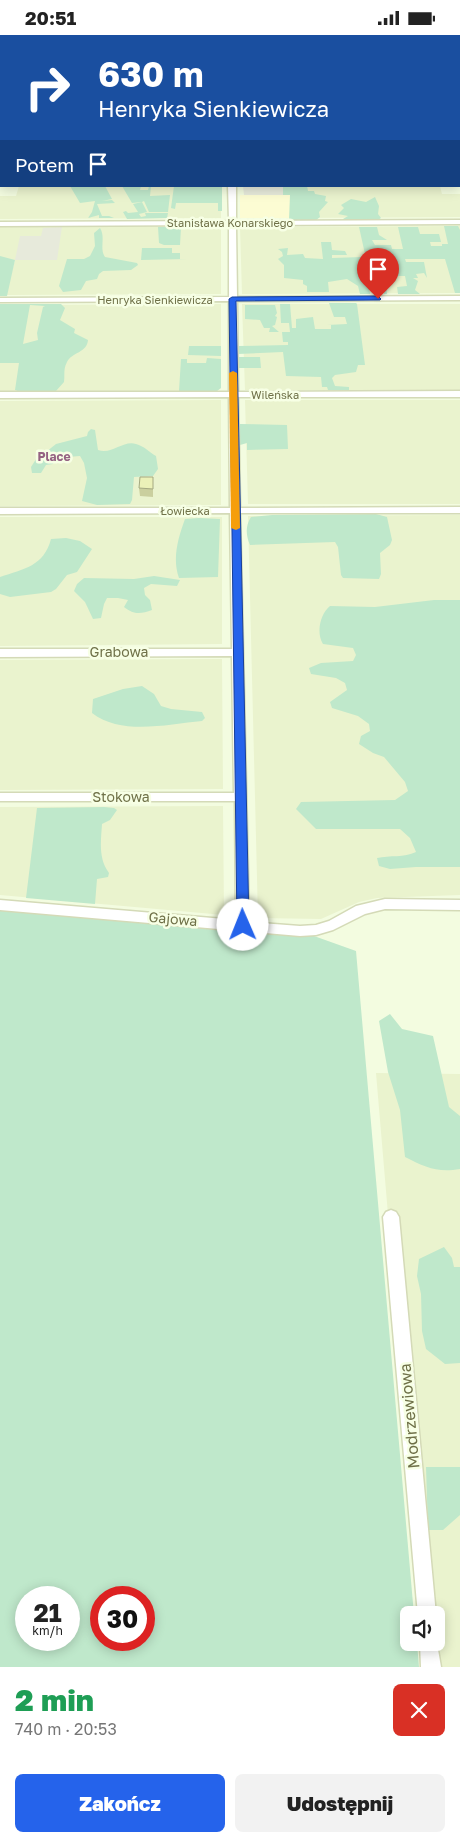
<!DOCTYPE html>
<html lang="pl">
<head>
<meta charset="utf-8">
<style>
	body { margin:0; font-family:"Golos Text",sans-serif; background:#f2f2f2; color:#222; height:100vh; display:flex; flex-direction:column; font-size:19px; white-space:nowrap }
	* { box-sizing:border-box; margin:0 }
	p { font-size:16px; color:#767676 }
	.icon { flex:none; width:28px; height:28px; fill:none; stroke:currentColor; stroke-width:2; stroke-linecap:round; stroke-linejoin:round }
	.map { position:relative; height:1632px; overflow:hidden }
	.sheet { display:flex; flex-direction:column; background:#fff; flex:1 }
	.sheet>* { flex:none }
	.banner { position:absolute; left:0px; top:0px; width:460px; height:152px; box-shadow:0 2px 12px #0003; background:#1a4fa0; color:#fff; overflow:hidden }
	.fabs { position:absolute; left:400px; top:1571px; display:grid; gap:10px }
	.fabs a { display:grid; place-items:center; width:45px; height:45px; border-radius:8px; background:#fff; box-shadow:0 2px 12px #0003; font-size:25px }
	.speed { position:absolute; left:15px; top:1551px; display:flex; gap:10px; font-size:25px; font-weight:700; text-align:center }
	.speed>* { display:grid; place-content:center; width:65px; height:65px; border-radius:50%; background:#fff; box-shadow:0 2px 12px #0003; line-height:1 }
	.speed small { font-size:12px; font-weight:400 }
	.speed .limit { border:8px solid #d22; background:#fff; color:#111 }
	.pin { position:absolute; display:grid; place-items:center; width:42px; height:42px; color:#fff; margin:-51px -21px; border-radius:50% 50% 50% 0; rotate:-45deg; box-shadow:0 0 5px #0007 }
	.pin .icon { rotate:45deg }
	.me { position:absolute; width:55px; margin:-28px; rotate:359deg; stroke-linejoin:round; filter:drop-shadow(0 0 4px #0008) }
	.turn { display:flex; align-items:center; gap:18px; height:105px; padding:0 15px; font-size:22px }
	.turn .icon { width:65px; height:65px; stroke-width:2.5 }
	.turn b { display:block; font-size:35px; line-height:42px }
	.then { display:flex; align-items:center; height:48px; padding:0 15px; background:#0003; gap:10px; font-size:19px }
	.round { display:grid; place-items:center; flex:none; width:52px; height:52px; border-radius:8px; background:#f2f2f2 }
	.summary { display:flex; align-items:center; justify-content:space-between; height:85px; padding:0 15px }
	h1 { font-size:30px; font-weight:800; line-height:38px; color:#1e9e55 }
	.action { display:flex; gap:10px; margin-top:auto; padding:10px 15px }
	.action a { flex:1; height:58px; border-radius:8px; background:#2563eb; color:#fff; font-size:20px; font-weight:800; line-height:58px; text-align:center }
	.action a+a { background:#f2f2f2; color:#222 }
	.status { display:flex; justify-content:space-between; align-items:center; height:35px; padding:0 25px; background:#fff; direction:ltr }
	.status svg { height:14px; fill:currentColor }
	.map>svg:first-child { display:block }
	.residential { fill:#eaf3ce }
	.commercial { fill:#fcfcd3 }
	.industrial { fill:#e7eadb }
	.green { fill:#bfe8cb; fill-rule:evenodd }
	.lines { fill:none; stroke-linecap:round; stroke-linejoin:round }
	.minor-casing { stroke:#d4dab7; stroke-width:3 }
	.tertiary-casing { stroke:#d4dab7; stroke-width:3 }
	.minor { fill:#fff; fill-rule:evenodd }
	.tertiary { fill:#fff; fill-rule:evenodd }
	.wall { fill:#cacf9e }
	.building { fill:#ebf1b8; stroke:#a4a981 }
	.route { fill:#2563eb; stroke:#184099 }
	.slow { fill:#f59e0b }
	.labels { text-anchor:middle; stroke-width:5; stroke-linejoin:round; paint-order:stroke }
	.far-street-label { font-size:11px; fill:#6f7148; stroke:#f7ffe5 }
	.far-neighbourhood-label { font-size:12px; font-weight:bold; fill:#956383; stroke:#f7ffe5 }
	.street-label { font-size:14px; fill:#6f7148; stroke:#f7ffe5 }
	.near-street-label { font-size:16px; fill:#6f7148; stroke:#f7ffe5 }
</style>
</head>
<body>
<div class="status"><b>20:51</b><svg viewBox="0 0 49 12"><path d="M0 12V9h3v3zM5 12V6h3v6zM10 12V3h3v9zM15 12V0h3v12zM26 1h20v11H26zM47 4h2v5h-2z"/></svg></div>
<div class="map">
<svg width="460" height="1632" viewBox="0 0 460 1632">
	<rect width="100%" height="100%" fill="#f3fce0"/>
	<!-- residential -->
	<path class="residential" d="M19 151H221V183L0 184V161H16Z
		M290 151H440L442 159H460V182L292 183Z
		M460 191V258L242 259 240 192Z
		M0 192H221V259L6 260 15 225H0Z
		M221 269V353L217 356H0V328H19L29 270Z
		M242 269H460V355H245Z
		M221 365V470L0 471V366Z
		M245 365H460V469H248Z
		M460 480V596L355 600 460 796V860L377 863 359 867 321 884 258 883 248 481Z
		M0 482H222V609L0 611Z
		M222 624 223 754 0 755V625Z
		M223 771 224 880 0 860V772Z
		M376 1038 460 1039V1632H426L424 1608H436V1580H422Z"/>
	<!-- commercial -->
	<path class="commercial" d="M240 160H290L292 183H240Z"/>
	<!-- industrial -->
	<path class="industrial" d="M243 151H290V160H244Z
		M62 192 57 225H15L20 201H41L43 193Z"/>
	<!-- green -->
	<path class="green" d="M70 151H105L112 164 102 166 112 165 115 168 97 169 102 181H109L114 183H99V180L88 183 92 177 95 166 80 168Z
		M122 151H141L140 155H148L149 151H151L150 161 170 160 168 177H149L144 166 142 167 147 177 139 179 141 182 146 181 145 178H168L167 183 127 184 123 177 126 176 128 178 138 177 133 169 142 167 132 168Z
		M174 151H222V176H218V168H176L175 174 171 173Z
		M283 151H307L308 156H314L315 159 326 161 325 166 328 167 319 177 320 182 315 186 273 185H289L290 160H283Z
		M375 162 379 171 378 179 381 183 378 185 343 186V184L348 181 338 179 344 173 341 170 351 164 366 167Z
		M444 191H458L460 195V258H455L445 224H405L406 227H424L427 243 424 238 416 239 418 243H413L418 246 415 255 420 259H398L397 252 407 251 405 241H385L387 259H384L378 226 376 231 365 227 370 259H360L358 251 347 244 328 247 329 257H307V251L303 249V245L284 243V230L278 224 283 221 282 217 278 214 288 213 287 220 303 219 305 223 323 224 321 207H331L332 215 345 216 347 220H332V223L362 222 365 219 359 192H377L379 200 387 205H372L375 210H391L392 214H403L398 192H418L420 199H439L441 207H430L431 211H442V209H448Z
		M158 192H181L180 210H164L159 208Z
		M100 193C106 202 99 214 105 222L137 228 138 230 131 235 103 236 99 239 97 244 86 246 81 255 63 257 59 251 67 224H84L90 221 95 211 94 198Z
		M142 213H172V218H180V224H187L141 225Z
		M0 221 15 225 7 261H0Z
		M329 268H356L357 269 365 330H358L356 337 335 340 332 343 335 351 349 352V355H328L327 352H322L321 342 286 341 283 317 238 319V311L288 310V307H283L282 297H290L289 288H281L280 269H290L292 293H296V284L313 282 315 294H331V290H327L347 289 345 282H334Z
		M0 269H61L65 273 60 285 75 294 74 298 88 305C87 318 72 317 67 327 63 334 65 340 64 347L56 356 23 358 15 355 19 328H0ZM30 270 45 271 43 272 37 298 38 305 23 309Z
		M245 270H275L277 278 275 281 277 282 275 290 272 291 279 297H269L270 293H264L260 285 245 284Z
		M189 311H221V321L188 320Z
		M238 322H260L261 333H239Z
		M207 323 221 324V353L217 356H179L181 324H187V328H206Z
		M240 389 287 390 288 414 247 415V408L240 410Z
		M91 394 95 395 98 415C112 420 123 405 136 409 144 411 149 417 156 421L158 434 153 441 134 442 132 465 130 469 97 470 82 466 87 443 84 428 80 421 55 423 53 429 46 430 41 438H32L31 432 38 421 46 417 56 409 87 401 88 397Z
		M376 479 387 482 392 505 390 510 380 518 381 539 379 544 343 543 341 540 338 512 335 507 250 510C246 501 245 491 251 482L272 480Z
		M199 483 220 484 218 542 179 543C172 524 178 503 185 484Z
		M66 503 80 506 92 514 77 537 67 540 56 554 51 557 10 562 0 559V542C24 534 44 531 51 504Z
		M154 541 180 545 177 551 151 549 144 553 145 560 150 565 152 575C141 579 134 580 124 572L128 565 118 563H107L104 569 101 583 93 584 85 567 74 556 77 549 84 543 134 544Z
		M434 565H460V832H416L390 834 379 831 377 823C390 820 404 823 416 817L410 803 400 794H316L296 774 301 767 395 765 408 756 405 747 384 722 373 718 359 709 361 701 370 696 369 689 358 681 332 673 330 667 347 655 345 648 336 643 311 639 309 633 321 628 353 626 356 620 353 613 323 609C316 598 320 579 330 571L375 572Z
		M142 651 154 659 161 671 171 674 202 677 205 683 202 686C168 689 122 701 92 678L93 664 123 654Z
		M104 772 114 773 117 775 110 785 102 789C101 806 98 823 109 838L108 842 97 844 95 869 26 863 37 773Z
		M0 870 300 896 356 916 414 1580H409V1608H417L419 1632H0ZM26 1562H69V1605H26ZM101 1562H144V1605H101Z
		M390 979 402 994 433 1001 449 1072 460 1081V1134C437 1138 425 1132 405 1122L400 1075 388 1037 379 986Z
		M444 1212 452 1223 454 1232H460V1328L445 1329 426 1314 422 1296 421 1259 417 1241 419 1224Z
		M426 1432H460V1480L443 1495H428Z"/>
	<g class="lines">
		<defs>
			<path id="minor" d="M92 0H102L103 1H93Z
				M224 0H230V1H224Z
				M0 46H1V50H0Z
				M0 111H1V115H0Z
				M459 131H460V135H459Z
				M228 151H236V186L460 185V189L236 190 237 262 460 261V265L237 266 238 357 460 356V362H238L240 473 460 472V478H240L249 887 300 891 316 890 329 886 356 871 385 864 460 865V875L385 874 365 879 333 895 316 900 300 901 0 875V865L236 885 235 766H0V758H234L232 621 0 622V614H232L230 478 0 479V473H230L229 362 0 363V357H229V266L0 267V263L229 262V190L0 191V187L229 186Z
				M391 1175 396 1177 399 1182 436 1580H418L383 1182 386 1177Z
				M436 1603 441 1632H421L420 1608H436Z"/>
			<path id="tertiary" d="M0 10H1V14H0Z
				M459 87H460V91H459Z
				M0 88H1V92H0Z"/>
		</defs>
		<!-- minor casing -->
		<use href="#minor" class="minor-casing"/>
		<!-- tertiary casing -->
		<use href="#tertiary" class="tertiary-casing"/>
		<!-- minor -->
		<use href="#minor" class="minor"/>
		<!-- tertiary -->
		<use href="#tertiary" class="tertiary"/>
	</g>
	<!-- wall -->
	<path class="wall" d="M425 0H460V61H459V1H425Z
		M153 442V462L140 461 139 453Z"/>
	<!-- building -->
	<path class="building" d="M427 0H460V7H459V1H427Z
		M459 14H460V51H459Z
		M140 442H153V454L139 453Z"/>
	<!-- route -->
	<path class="route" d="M378 261 381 264 380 265 236 266 249 890 247 893H239L237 890 229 264 232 262Z"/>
	<!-- slow -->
	<path class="slow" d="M233 336 237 338 240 493 236 495 231 493 229 338Z"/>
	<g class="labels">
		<!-- far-street labels -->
		<g class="far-street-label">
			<text x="230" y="192">Stanisława Konarskiego</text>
			<text x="155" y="269">Henryka Sienkiewicza</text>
			<text x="275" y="364">Wileńska</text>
			<text x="185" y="480">Łowiecka</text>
		</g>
		<!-- far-neighbourhood labels -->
		<g class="far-neighbourhood-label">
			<text x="54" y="426">Place</text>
		</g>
		<!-- street labels -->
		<g class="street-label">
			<text x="119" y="622">Grabowa</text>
			<text x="121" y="767">Stokowa</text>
			<text transform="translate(173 884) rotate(5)" y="5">Gajowa</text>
		</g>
		<!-- near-street labels -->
		<g class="near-street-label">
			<text transform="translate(409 1381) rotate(-95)" y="6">Modrzewiowa</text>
		</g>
	</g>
</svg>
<div class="fabs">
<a><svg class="icon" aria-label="sound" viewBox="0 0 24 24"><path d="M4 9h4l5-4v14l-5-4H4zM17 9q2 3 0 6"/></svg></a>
</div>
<div class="speed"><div>21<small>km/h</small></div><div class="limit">30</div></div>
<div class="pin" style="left:378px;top:264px;background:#d93025"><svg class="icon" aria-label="arrive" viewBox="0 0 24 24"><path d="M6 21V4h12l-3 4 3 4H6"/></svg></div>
<svg class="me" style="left:243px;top:890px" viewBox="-20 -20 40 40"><circle r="19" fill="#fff"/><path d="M0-13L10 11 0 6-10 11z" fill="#2563eb"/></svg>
<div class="banner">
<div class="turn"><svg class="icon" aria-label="right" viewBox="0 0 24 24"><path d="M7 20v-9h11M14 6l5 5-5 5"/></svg><div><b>630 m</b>Henryka Sienkiewicza</div></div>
<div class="then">Potem<svg class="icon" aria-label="arrive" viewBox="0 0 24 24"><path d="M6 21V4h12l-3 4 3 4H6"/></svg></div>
</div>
</div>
<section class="sheet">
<div class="summary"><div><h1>2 min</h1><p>740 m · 20:53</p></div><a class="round" style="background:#d93025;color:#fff"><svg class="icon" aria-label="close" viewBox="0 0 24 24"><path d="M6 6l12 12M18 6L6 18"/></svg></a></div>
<div class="action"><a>Zakończ</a><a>Udostępnij</a></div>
</section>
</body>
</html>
